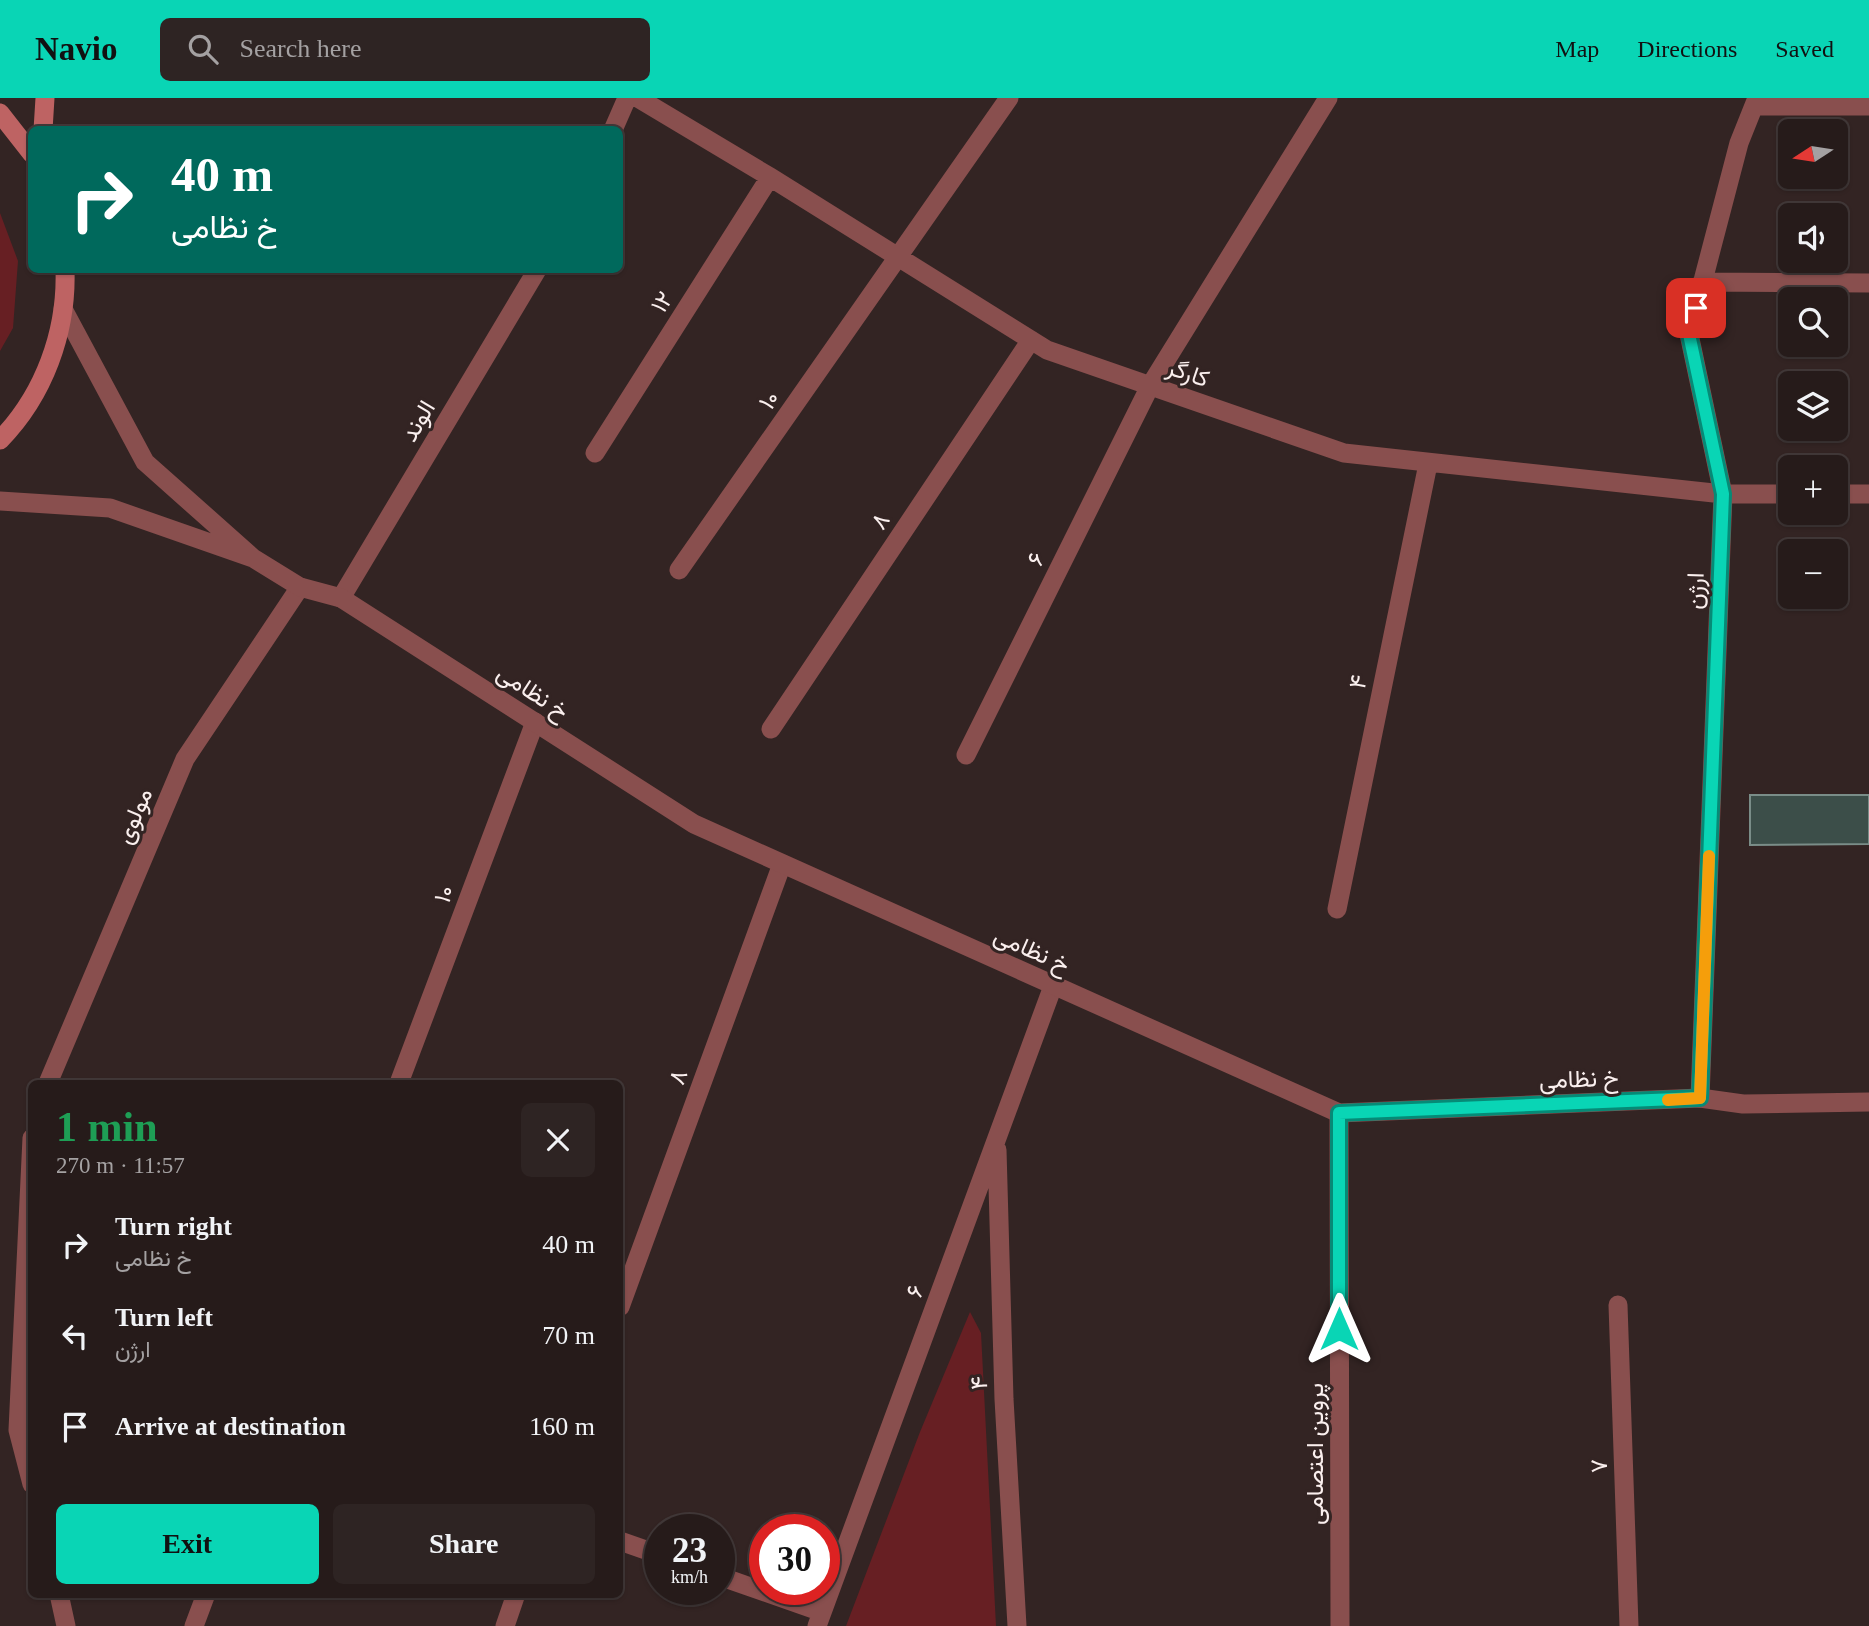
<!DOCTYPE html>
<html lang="en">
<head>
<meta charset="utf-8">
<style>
	body { margin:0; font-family:"Times New Roman",Vazirmatn,serif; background:#2e2423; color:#f1f3f6; height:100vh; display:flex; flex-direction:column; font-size:26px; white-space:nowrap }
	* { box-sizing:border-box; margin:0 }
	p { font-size:23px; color:#a4a1a2 }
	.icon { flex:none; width:38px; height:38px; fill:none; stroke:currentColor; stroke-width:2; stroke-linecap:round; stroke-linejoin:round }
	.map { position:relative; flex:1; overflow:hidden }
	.details { position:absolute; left:28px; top:982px; width:595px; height:518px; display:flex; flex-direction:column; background:#261b1a; border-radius:10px; box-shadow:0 2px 5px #0004,0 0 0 2px #423939 }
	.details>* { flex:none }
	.top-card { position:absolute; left:28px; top:28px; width:595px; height:147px; border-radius:10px; box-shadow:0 2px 5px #0004,0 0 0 2px #423939; background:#00695c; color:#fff; overflow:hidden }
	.needle { width:46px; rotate:258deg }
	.controls { position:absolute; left:1778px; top:21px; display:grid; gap:14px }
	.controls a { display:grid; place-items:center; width:70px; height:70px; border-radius:10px; background:#261b1a; box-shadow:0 2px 5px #0004,0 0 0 2px #423939; font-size:35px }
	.speed { position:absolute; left:644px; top:1416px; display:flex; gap:14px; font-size:35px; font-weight:700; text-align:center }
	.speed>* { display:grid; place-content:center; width:91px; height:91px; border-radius:50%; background:#261b1a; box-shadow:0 2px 5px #0004,0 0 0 2px #423939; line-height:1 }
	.speed small { font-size:18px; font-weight:400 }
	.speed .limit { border:10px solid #d22; background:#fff; color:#111 }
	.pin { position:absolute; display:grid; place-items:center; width:60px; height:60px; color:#fff; margin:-30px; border-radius:14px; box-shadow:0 4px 10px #0006 }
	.me { position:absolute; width:77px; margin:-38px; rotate:0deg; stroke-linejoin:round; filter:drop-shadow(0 0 5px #0008) }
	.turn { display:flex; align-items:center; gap:24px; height:147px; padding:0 28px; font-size:32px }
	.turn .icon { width:91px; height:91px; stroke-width:2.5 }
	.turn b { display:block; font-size:49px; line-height:60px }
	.round { display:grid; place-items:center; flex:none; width:74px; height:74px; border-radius:10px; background:#2e2423 }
	.overview { display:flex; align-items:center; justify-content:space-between; height:119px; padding:0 28px }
	h1 { font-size:42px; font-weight:700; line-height:52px; color:#1e9e55 }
	.button { display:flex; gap:14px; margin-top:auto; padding:14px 28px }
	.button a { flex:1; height:80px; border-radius:10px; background:#09d5b5; color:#111; font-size:28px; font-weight:700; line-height:80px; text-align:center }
	.button a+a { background:#2e2423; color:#f1f3f6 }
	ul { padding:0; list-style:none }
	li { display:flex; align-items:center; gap:21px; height:91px; padding:0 28px }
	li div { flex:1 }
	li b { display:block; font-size:26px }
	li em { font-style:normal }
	header { display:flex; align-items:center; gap:42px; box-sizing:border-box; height:98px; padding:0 35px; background:#09d5b5; color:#111 }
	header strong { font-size:33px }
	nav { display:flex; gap:38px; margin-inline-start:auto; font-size:24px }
	.search { width:490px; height:63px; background:#2e2423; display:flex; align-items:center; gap:18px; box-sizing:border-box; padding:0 24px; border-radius:10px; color:#a4a1a2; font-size:26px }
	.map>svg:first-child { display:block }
	.green { fill:#671f23 }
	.building { fill:#3c4e49; stroke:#7a8d88; stroke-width:2 }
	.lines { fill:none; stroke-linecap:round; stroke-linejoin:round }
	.minor { stroke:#894f4e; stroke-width:19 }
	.tertiary { stroke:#894f4e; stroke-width:19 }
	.secondary { stroke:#be6363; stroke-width:19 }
	.route-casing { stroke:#068a76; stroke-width:18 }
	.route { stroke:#09d5b5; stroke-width:12 }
	.slow { stroke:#f59e0b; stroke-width:12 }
	.labels { text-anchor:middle; stroke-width:6; stroke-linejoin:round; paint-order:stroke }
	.street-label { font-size:24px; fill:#faefee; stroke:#332423 }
</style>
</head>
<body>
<header>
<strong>Navio</strong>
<div class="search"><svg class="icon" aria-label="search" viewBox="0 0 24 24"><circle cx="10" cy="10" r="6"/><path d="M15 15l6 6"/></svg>Search here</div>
<nav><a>Map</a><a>Directions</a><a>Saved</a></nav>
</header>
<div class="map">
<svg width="1869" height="1528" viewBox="0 0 1869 1528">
	<rect width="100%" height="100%" fill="#332423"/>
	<!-- green -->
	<path class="green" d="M0 115 18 163 13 230 0 253Z
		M970 1214 981 1235 996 1528H846L920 1334Z"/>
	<!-- building -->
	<path class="building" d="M1750 697H1869V746L1750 747Z"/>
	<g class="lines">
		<!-- minor -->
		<path class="minor" d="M638 0 770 79 1047 252 1344 355 1723 396H1790
			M1754 8H1869
			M613 32 627 0
			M1702 184 1869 185
			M595 355 770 79
			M1836 396H1869
			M679 472 1009 0
			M341 500 537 172
			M771 631 1031 242
			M966 657 1150 288 1328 0
			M1337 811 1428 366
			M48 985 185 661 300 489
			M399 985 535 624
			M1700 1000 1723 396 1689 236 1739 45 1757 0
			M1339 1015 1340 1528
			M32 1040 18 1332 32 1386
			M997 1052 1004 1301 1017 1528
			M1618 1207 1629 1528
			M620 1209 782 766
			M620 1443 660 1457
			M719 1478 822 1514
			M59 1496 66 1528
			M194 1528 206 1496
			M505 1528 516 1496
			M817 1528 1053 888"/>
		<!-- tertiary -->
		<path class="tertiary" d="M0 403 110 410 253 460 145 364 63 211
			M253 460 300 489 341 500 694 726 1339 1015 1700 1000 1743 1006 1869 1004"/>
		<!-- secondary -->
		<path class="secondary" d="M0 15 32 56
			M43 32 45 0
			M0 342C44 297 67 234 65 172"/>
	</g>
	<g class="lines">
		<defs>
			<path id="route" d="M1339 1231V1015L1700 1000 1723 396 1689 236 1696 210"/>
		</defs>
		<!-- route casing -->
		<use href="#route" class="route-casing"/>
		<!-- route -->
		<use href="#route" class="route"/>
		<!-- slow -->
		<path class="slow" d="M1668 1002 1700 1000 1709 758"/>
	</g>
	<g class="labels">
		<!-- street labels -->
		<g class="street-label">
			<text transform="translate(662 204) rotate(-58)" y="8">۱۲</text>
			<text transform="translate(1188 275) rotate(19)" y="8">کارگر</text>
			<text transform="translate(769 302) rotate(-55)" y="8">۱۰</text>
			<text transform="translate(418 323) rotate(-59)" y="8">الوند</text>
			<text transform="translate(880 423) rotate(-56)" y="8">۸</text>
			<text transform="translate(1036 461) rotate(-63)" y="8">۶</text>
			<text transform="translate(1695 493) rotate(-88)" y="8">ارژن</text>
			<text transform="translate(1358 584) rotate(-78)" y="8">۴</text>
			<text transform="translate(533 594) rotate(33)" y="8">خ نظامی</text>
			<text transform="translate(134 718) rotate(-67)" y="8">مولوی</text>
			<text transform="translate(444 796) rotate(-69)" y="8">۱۰</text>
			<text transform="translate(1032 852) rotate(24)" y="8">خ نظامی</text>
			<text transform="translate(678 979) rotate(-70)" y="8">۸</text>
			<text transform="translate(1579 981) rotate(-2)" y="8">خ نظامی</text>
			<text transform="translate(915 1193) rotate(-70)" y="8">۶</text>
			<text transform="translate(979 1285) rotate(-92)" y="8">۴</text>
			<text transform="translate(1315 1356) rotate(-90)" y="8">پروین اعتصامی</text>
			<text transform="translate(1599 1368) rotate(-92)" y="8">۷</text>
		</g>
	</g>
</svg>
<div class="controls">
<a><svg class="needle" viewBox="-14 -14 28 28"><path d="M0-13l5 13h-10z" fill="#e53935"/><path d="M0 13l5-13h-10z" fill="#a4a1a2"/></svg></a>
<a><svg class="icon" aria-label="sound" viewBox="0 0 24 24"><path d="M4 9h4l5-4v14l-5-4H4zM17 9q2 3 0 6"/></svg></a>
<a><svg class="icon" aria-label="search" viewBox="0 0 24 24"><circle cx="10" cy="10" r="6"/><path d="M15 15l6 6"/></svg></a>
<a><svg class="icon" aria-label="layers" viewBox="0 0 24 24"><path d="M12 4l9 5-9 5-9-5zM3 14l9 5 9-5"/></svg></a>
<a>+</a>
<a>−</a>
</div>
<div class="speed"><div>23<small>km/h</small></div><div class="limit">30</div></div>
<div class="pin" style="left:1696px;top:210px;background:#d93025"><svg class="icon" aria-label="arrive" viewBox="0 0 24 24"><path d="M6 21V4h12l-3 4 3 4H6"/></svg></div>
<svg class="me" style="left:1339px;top:1231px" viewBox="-20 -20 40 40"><path d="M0-17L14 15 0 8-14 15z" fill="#09d5b5" stroke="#fff" stroke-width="4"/></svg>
<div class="top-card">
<div class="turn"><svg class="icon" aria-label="right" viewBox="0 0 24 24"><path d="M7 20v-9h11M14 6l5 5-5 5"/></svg><div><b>40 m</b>خ نظامی</div></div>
</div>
<section class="details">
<div class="overview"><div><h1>1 min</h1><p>270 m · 11:57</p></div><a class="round"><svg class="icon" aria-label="close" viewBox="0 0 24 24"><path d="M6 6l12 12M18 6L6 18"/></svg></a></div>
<ul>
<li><svg class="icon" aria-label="right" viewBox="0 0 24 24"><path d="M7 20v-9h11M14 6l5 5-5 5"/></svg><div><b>Turn right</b><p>خ نظامی</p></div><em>40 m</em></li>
<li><svg class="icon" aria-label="left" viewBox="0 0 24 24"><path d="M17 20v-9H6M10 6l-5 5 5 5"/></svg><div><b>Turn left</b><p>ارژن</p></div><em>70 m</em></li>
<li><svg class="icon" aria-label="arrive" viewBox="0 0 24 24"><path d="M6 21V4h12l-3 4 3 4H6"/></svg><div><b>Arrive at destination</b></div><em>160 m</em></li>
</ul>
<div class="button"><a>Exit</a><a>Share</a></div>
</section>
</div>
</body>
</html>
